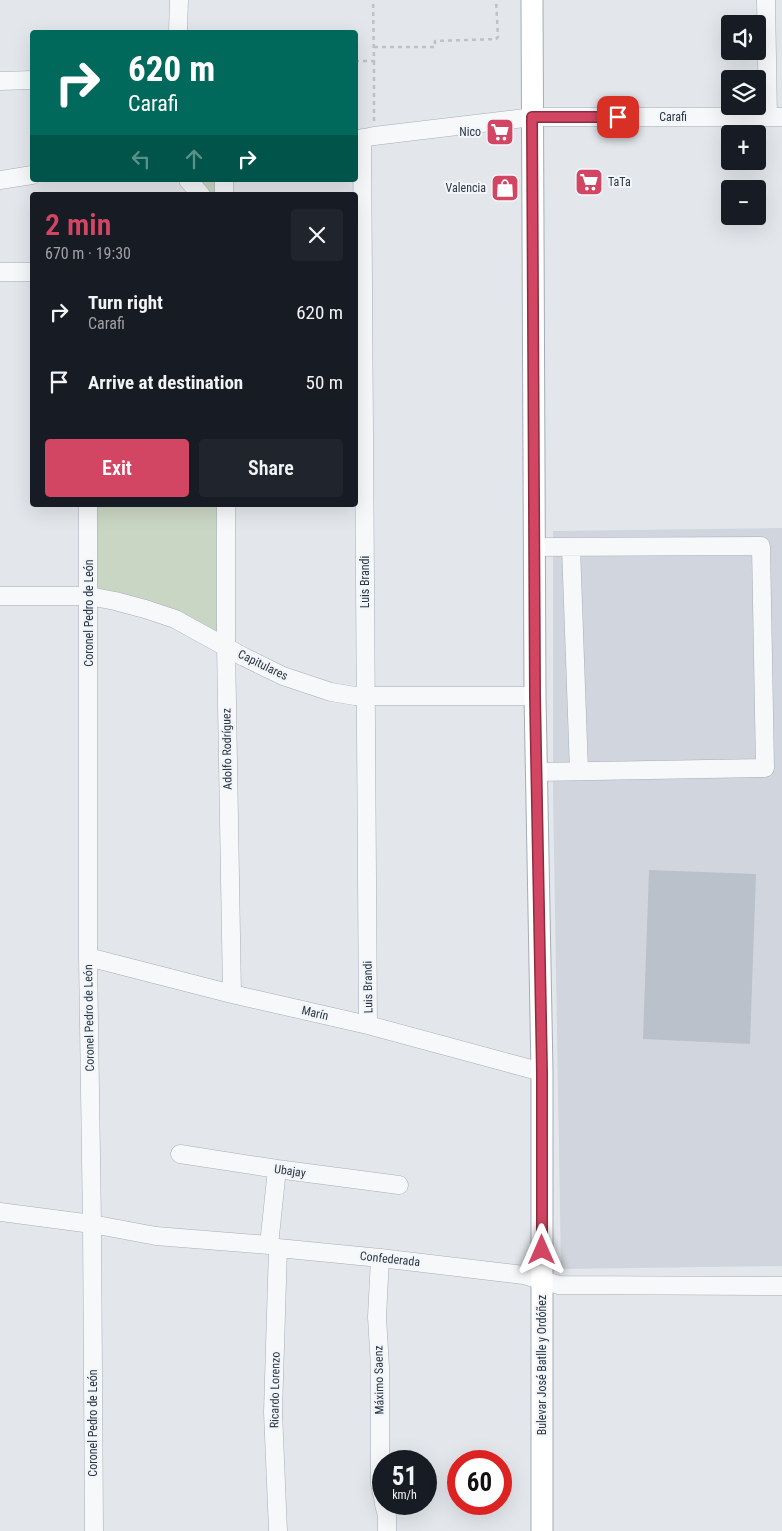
<!DOCTYPE html>
<html lang="en">
<head>
<meta charset="utf-8">
<style>
	body { margin:0; font-family:"Roboto Condensed",sans-serif; background:#20242c; color:#f1f3f6; height:100vh; display:flex; flex-direction:column; font-size:19px; white-space:nowrap }
	* { box-sizing:border-box; margin:0 }
	p { font-size:16px; color:#9ea1a6 }
	.icon { flex:none; width:28px; height:28px; fill:none; stroke:currentColor; stroke-width:2; stroke-linecap:round; stroke-linejoin:round }
	.map { position:relative; flex:1; overflow:hidden }
	.panel { position:absolute; left:30px; top:192px; width:328px; height:315px; display:flex; flex-direction:column; background:#171b24; border-radius:5px; box-shadow:0 5px 20px #0002 }
	.panel>* { flex:none }
	.guide { position:absolute; left:30px; top:30px; width:328px; height:152px; border-radius:5px; box-shadow:0 5px 20px #0002; background:#00695c; color:#fff; overflow:hidden }
	.buttons { position:absolute; left:721px; top:15px; display:grid; gap:10px }
	.buttons a { display:grid; place-items:center; width:45px; height:45px; border-radius:5px; background:#171b24; box-shadow:0 5px 20px #0002; font-size:25px }
	.speed { position:absolute; left:372px; top:1450px; display:flex; gap:10px; font-size:25px; font-weight:700; text-align:center }
	.speed>* { display:grid; place-content:center; width:65px; height:65px; border-radius:50%; background:#171b24; box-shadow:0 5px 20px #0002; line-height:1 }
	.speed small { font-size:12px; font-weight:400 }
	.speed .limit { border:8px solid #d22; background:#fff; color:#111 }
	.pin { position:absolute; display:grid; place-items:center; width:42px; height:42px; color:#fff; margin:-21px; border-radius:10px; box-shadow:0 2px 8px #0006 }
	.me { position:absolute; width:55px; margin:-28px; rotate:0deg; stroke-linejoin:round; filter:drop-shadow(0 0 4px #0008) }
	.turn { display:flex; align-items:center; gap:18px; height:105px; padding:0 15px; font-size:22px }
	.turn .icon { width:65px; height:65px; stroke-width:2.5 }
	.turn b { display:block; font-size:35px; line-height:42px }
	.lanes { display:flex; align-items:center; height:48px; padding:0 15px; background:#0003; justify-content:center; gap:25px; direction:ltr }
	.lanes .off { opacity:.35 }
	.round { display:grid; place-items:center; flex:none; width:52px; height:52px; border-radius:5px; background:#20242c }
	.head { display:flex; align-items:center; justify-content:space-between; height:85px; padding:0 15px }
	h1 { font-size:30px; font-weight:600; line-height:38px; color:#d34663 }
	.cta { display:flex; gap:10px; margin-top:auto; padding:10px 15px }
	.cta a { flex:1; height:58px; border-radius:5px; background:#d34663; color:#fff; font-size:20px; font-weight:600; line-height:58px; text-align:center }
	.cta a+a { background:#20242c; color:#f1f3f6 }
	ul { padding:0; list-style:none }
	li { display:flex; align-items:center; gap:15px; height:70px; padding:0 15px }
	li div { flex:1 }
	li b { display:block; font-size:19px }
	li em { font-style:normal }
	.map>svg:first-child { display:block }
	.built { fill:#d1d6de }
	.green { fill:#cad6c4 }
	.building { fill:#bac1ca }
	.lines { fill:none; stroke-linecap:round; stroke-linejoin:round }
	.minor-casing { stroke:#a8aeb7; stroke-width:19 }
	.major-casing { stroke:#a2acb8; stroke-width:23 }
	.path { stroke:#bdc2c7; stroke-width:2.5; stroke-dasharray:4 4; stroke-linecap:butt }
	.minor { stroke:#f6f8fa; stroke-width:18 }
	.major { stroke:#fff; stroke-width:21 }
	.route-casing { stroke:#892e40; stroke-width:12 }
	.route { stroke:#d34663; stroke-width:9 }
	.labels { text-anchor:middle; stroke-width:4; stroke-linejoin:round; paint-order:stroke }
	.street-label { font-size:12px; fill:#2a3645; stroke:#f3f6f9 }
	.poi-label { font-size:12px; fill:#2a3645; stroke:#f3f6f9; text-anchor:end }
</style>
</head>
<body>
<div class="map">
<svg width="782" height="1531" viewBox="0 0 782 1531">
	<rect width="100%" height="100%" fill="#e3e7ec"/>
	<!-- built -->
	<path class="built" d="M782 528V1266L561 1269 553 794V531Z"/>
	<!-- green -->
	<path class="green" d="M194 180H221V195H206Z
		M93 505H220V633L95 592Z"/>
	<!-- building -->
	<path class="building" d="M649 870 756 874 750 1044 643 1039Z"/>
	<g class="lines">
		<defs>
			<path id="minor" d="M766 0 768 117
				M178 32 179 0
				M0 81 32 80
				M362 138 368 1025
				M355 140 374 136 533 117H782
				M0 180 32 175
				M188 180 201 195
				M224 180V195
				M0 272H32
				M88 505V957L92 1224 94 1531
				M226 505V646L232 994
				M534 547 761 546 765 768 537 772
				M571 547 579 771
				M0 596H89L115 601 145 609 175 619 244 657 283 676 331 692 355 696H535
				M88 957 232 994 368 1025 542 1072
				M180 1154 277 1169 399 1185
				M0 1212 92 1224 156 1236 269 1245 278 1248 380 1258 524 1275 559 1285 782 1286
				M269 1245 277 1169
				M278 1248 273 1412 278 1531
				M380 1258 377 1317 380 1367V1484L384 1502
				M384 1504 387 1516V1531"/>
			<path id="major" d="M532 0 535 696 542 1072V1531"/>
		</defs>
		<!-- minor casing -->
		<use href="#minor" class="minor-casing"/>
		<!-- major casing -->
		<use href="#major" class="major-casing"/>
		<!-- path -->
		<path class="path" d="M374 47H435V41L496 39 498 37 496 0
			M355 61H374L373 0
			M374 61V122"/>
		<!-- minor -->
		<use href="#minor" class="minor"/>
		<!-- major -->
		<use href="#major" class="major"/>
	</g>
	<g class="lines">
		<defs>
			<path id="route" d="M542 1250V1072L535 696 532 117H618"/>
		</defs>
		<!-- route casing -->
		<use href="#route" class="route-casing"/>
		<!-- route -->
		<use href="#route" class="route"/>
	</g>
	<!-- icons -->
	<defs>
		<symbol id="supermarket-square" viewBox="-11 -11 22 22"><rect x="-9" y="-9" width="18" height="18" rx="4" fill="#d34663" stroke="#f3f6f9"/><path d="M-6-5.5h2.5l.6 2H6L4.5 2H-2.5L-4.4-4H-6ZM-1.5 3.2a1.3 1.3 0 1 0 .1 0ZM3 3.2a1.3 1.3 0 1 0 .1 0Z" fill="#fff"/></symbol>
		<symbol id="shop-square" viewBox="-11 -11 22 22"><rect x="-9" y="-9" width="18" height="18" rx="4" fill="#d34663" stroke="#f3f6f9"/><path d="M-5-2.5h2.3a2.7 3.5 0 0 1 5.4 0H5L5.5 6h-11ZM-1.5-2.5h3a1.5 2.3 0 0 0-3 0Z" fill="#fff"/></symbol>
	</defs>
	<g fill-rule="evenodd">
		<use href="#supermarket-square" x="484" y="116" width="32" height="32"/>
		<use href="#supermarket-square" x="573" y="166" width="32" height="32"/>
		<use href="#shop-square" x="489" y="172" width="32" height="32"/>
	</g>
	<g class="labels">
		<!-- street labels -->
		<g class="street-label">
			<text x="673" y="121">Carafi</text>
			<text transform="translate(365 582) rotate(-90)" y="4">Luis Brandi</text>
			<text transform="translate(89 613) rotate(-90)" y="4">Coronel Pedro de León</text>
			<text transform="translate(263 665) rotate(26)" y="4">Capitulares</text>
			<text transform="translate(227 749) rotate(-91)" y="4">Adolfo Rodríguez</text>
			<text transform="translate(368 987) rotate(-91)" y="4">Luis Brandi</text>
			<text transform="translate(315 1013) rotate(13)" y="4">Marín</text>
			<text transform="translate(89 1018) rotate(-91)" y="4">Coronel Pedro de León</text>
			<text transform="translate(290 1171) rotate(8)" y="4">Ubajay</text>
			<text transform="translate(390 1259) rotate(6)" y="4">Confederada</text>
			<text transform="translate(542 1365) rotate(-90)" y="4">Bulevar José Batlle y Ordóñez</text>
			<text transform="translate(379 1380) rotate(-91)" y="4">Máximo Saenz</text>
			<text transform="translate(275 1390) rotate(-89)" y="4">Ricardo Lorenzo</text>
			<text transform="translate(93 1423) rotate(-90)" y="4">Coronel Pedro de León</text>
		</g>
		<!-- poi labels -->
		<g class="poi-label">
			<text x="481" y="136">Nico</text>
			<text x="608" y="186" text-anchor="start">TaTa</text>
			<text x="486" y="192">Valencia</text>
		</g>
	</g>
</svg>
<div class="buttons">
<a><svg class="icon" aria-label="sound" viewBox="0 0 24 24"><path d="M4 9h4l5-4v14l-5-4H4zM17 9q2 3 0 6"/></svg></a>
<a><svg class="icon" aria-label="layers" viewBox="0 0 24 24"><path d="M12 4l9 5-9 5-9-5zM3 14l9 5 9-5"/></svg></a>
<a>+</a>
<a>−</a>
</div>
<div class="speed"><div>51<small>km/h</small></div><div class="limit">60</div></div>
<div class="pin" style="left:618px;top:117px;background:#d93025"><svg class="icon" aria-label="arrive" viewBox="0 0 24 24"><path d="M6 21V4h12l-3 4 3 4H6"/></svg></div>
<svg class="me" style="left:542px;top:1250px" viewBox="-20 -20 40 40"><path d="M0-17L14 15 0 8-14 15z" fill="#d34663" stroke="#fff" stroke-width="4"/></svg>
<div class="guide">
<div class="turn"><svg class="icon" aria-label="right" viewBox="0 0 24 24"><path d="M7 20v-9h11M14 6l5 5-5 5"/></svg><div><b>620 m</b>Carafi</div></div>
<div class="lanes"><svg class="icon off" aria-label="left" viewBox="0 0 24 24"><path d="M17 20v-9H6M10 6l-5 5 5 5"/></svg><svg class="icon off" aria-label="ahead" viewBox="0 0 24 24"><path d="M12 20V5M6 11l6-6 6 6"/></svg><svg class="icon" aria-label="right" viewBox="0 0 24 24"><path d="M7 20v-9h11M14 6l5 5-5 5"/></svg></div>
</div>
<section class="panel">
<div class="head"><div><h1>2 min</h1><p>670 m · 19:30</p></div><a class="round"><svg class="icon" aria-label="close" viewBox="0 0 24 24"><path d="M6 6l12 12M18 6L6 18"/></svg></a></div>
<ul>
<li><svg class="icon" aria-label="right" viewBox="0 0 24 24"><path d="M7 20v-9h11M14 6l5 5-5 5"/></svg><div><b>Turn right</b><p>Carafi</p></div><em>620 m</em></li>
<li><svg class="icon" aria-label="arrive" viewBox="0 0 24 24"><path d="M6 21V4h12l-3 4 3 4H6"/></svg><div><b>Arrive at destination</b></div><em>50 m</em></li>
</ul>
<div class="cta"><a>Exit</a><a>Share</a></div>
</section>
</div>
</body>
</html>
